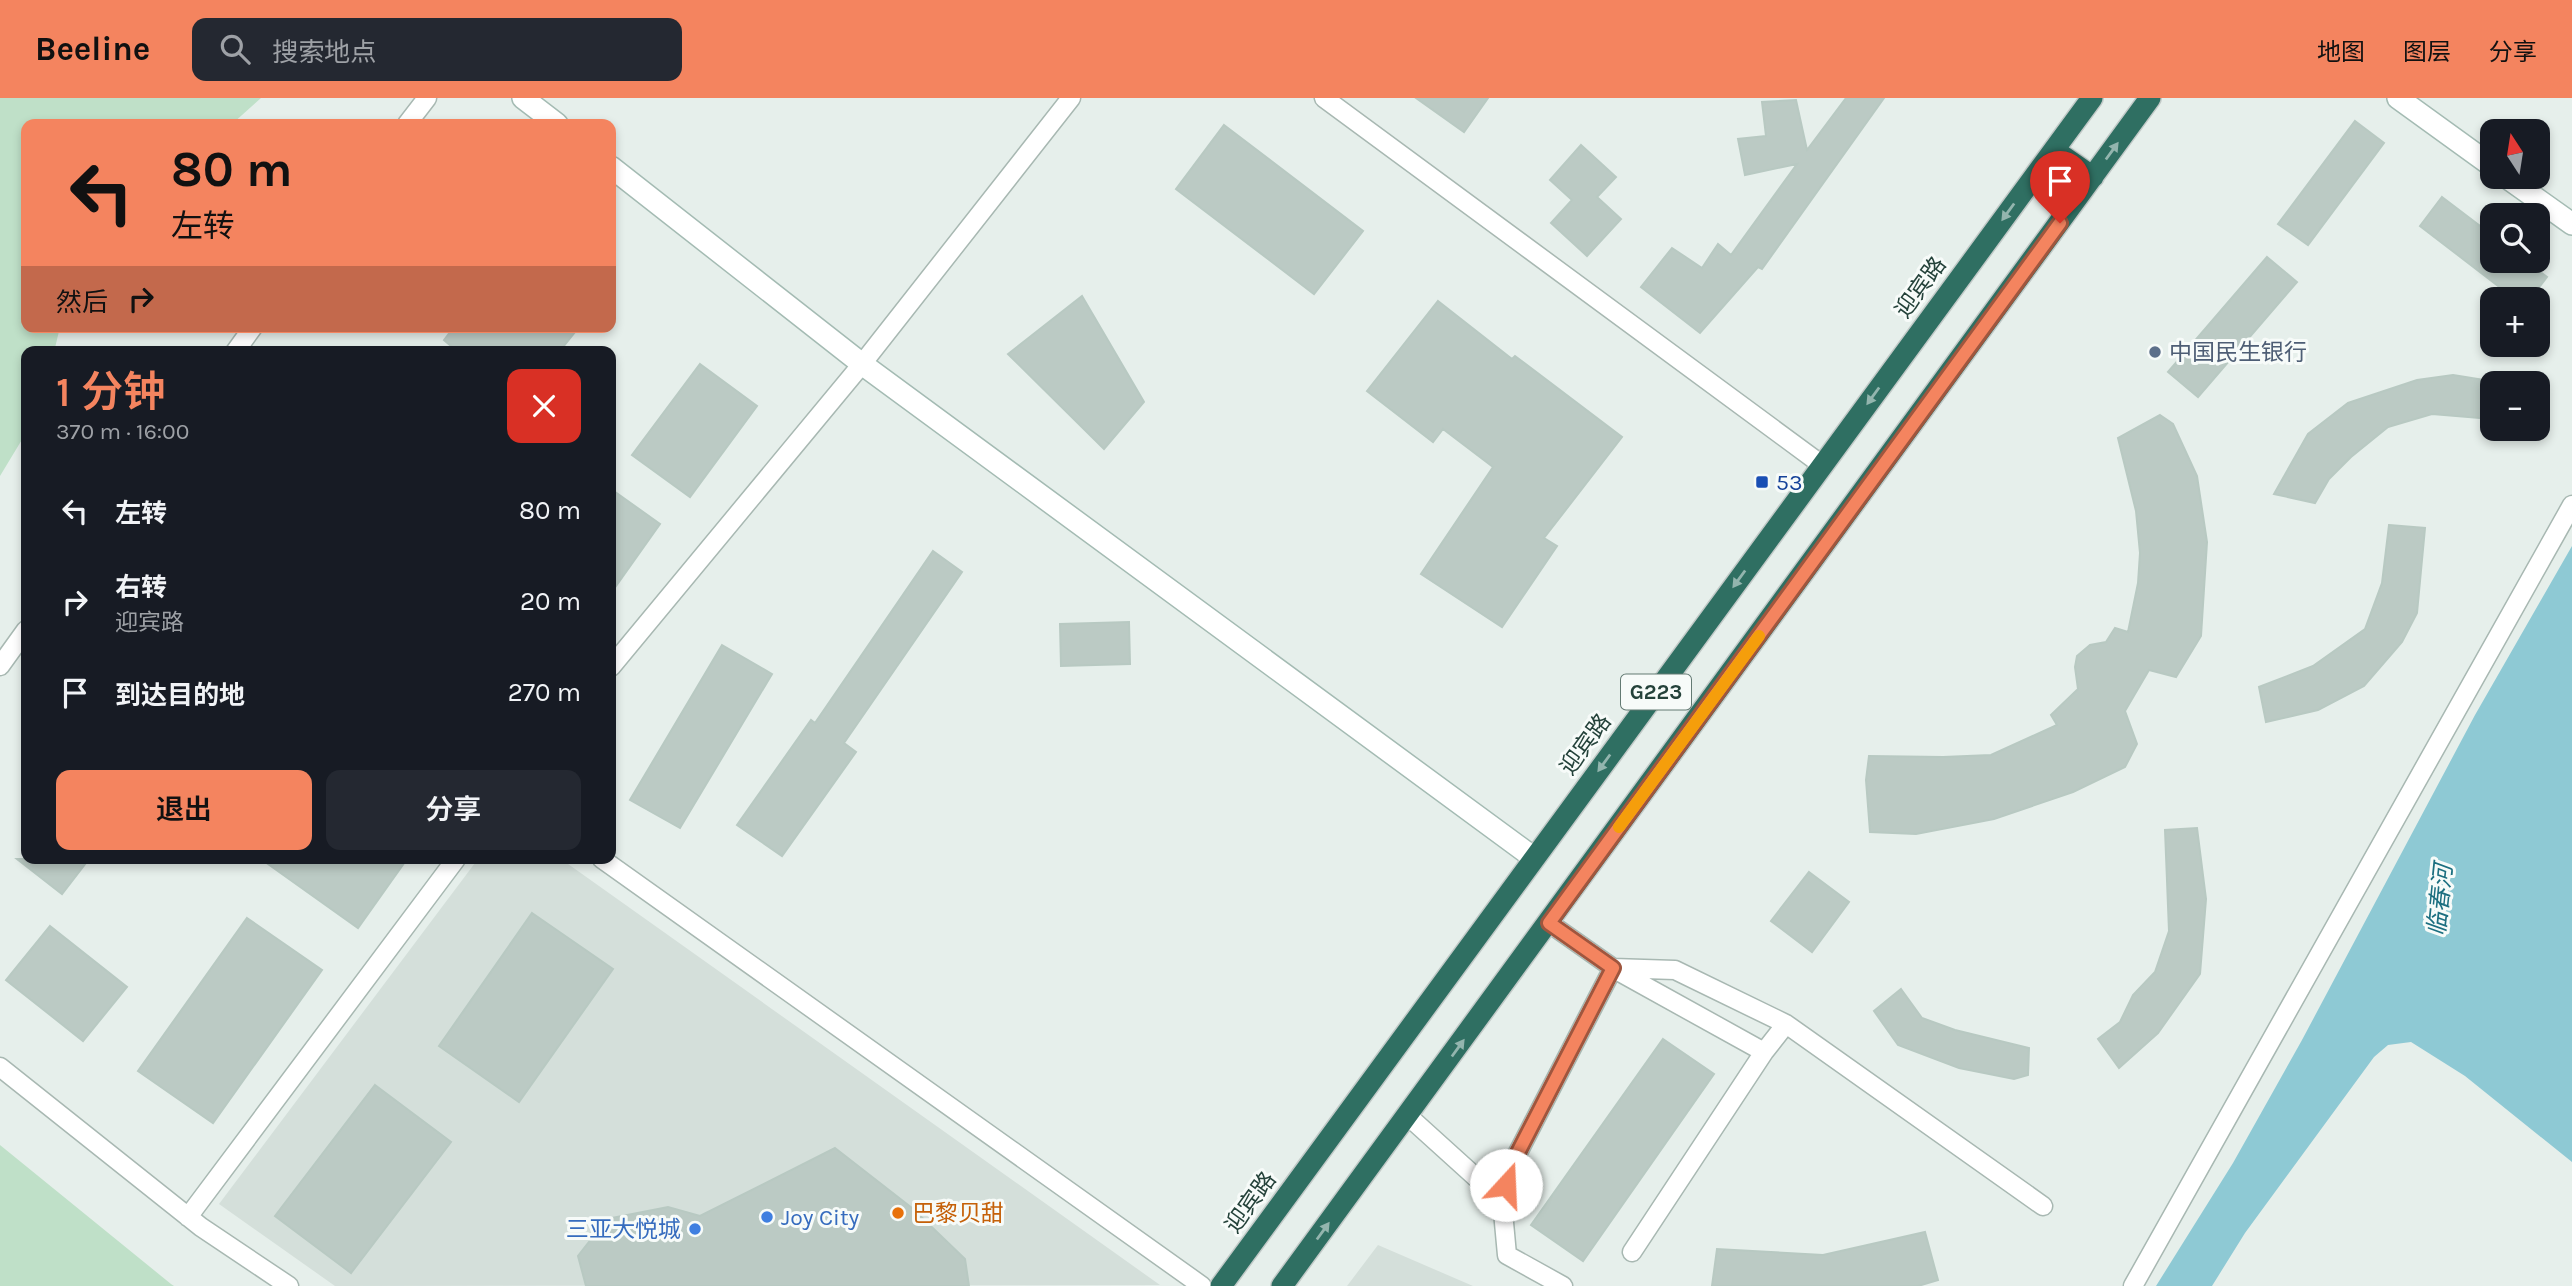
<!DOCTYPE html>
<html lang="zh">
<head>
<meta charset="utf-8">
<style>
	body { margin:0; font-family:Karla,"Noto Sans SC",sans-serif; background:#242831; color:#f1f3f6; height:100vh; display:flex; flex-direction:column; font-size:26px; white-space:nowrap }
	* { box-sizing:border-box; margin:0 }
	p { font-size:23px; color:#9ea1a6 }
	.icon { flex:none; width:38px; height:38px; fill:none; stroke:currentColor; stroke-width:2; stroke-linecap:round; stroke-linejoin:round }
	.map { position:relative; flex:1; overflow:hidden }
	.details { position:absolute; left:21px; top:248px; width:595px; height:518px; display:flex; flex-direction:column; background:#171b24; border-radius:14px; box-shadow:0 4px 10px #0003 }
	.details>* { flex:none }
	.top-card { position:absolute; left:21px; top:21px; width:595px; height:214px; border-radius:14px; box-shadow:0 4px 10px #0003; background:#f4845f; color:#111; overflow:hidden }
	.needle { width:46px; rotate:348deg }
	.buttons { position:absolute; left:2480px; top:21px; display:grid; gap:14px }
	.buttons a { display:grid; place-items:center; width:70px; height:70px; border-radius:14px; background:#171b24; box-shadow:0 4px 10px #0003; font-size:35px }
	.pin { position:absolute; display:grid; place-items:center; width:60px; height:60px; color:#fff; margin:-72px -30px; border-radius:50% 50% 50% 0; rotate:-45deg; box-shadow:0 0 7px #0007 }
	.pin .icon { rotate:45deg }
	.me { position:absolute; width:77px; margin:-38px; rotate:20deg; stroke-linejoin:round; filter:drop-shadow(0 0 5px #0008) }
	.turn { display:flex; align-items:center; gap:24px; height:147px; padding:0 35px; font-size:32px }
	.turn .icon { width:91px; height:91px; stroke-width:2.5 }
	.turn b { display:block; font-size:49px; line-height:60px }
	.then { display:flex; align-items:center; height:66px; padding:0 35px; background:#0003; gap:14px; font-size:26px }
	.round { display:grid; place-items:center; flex:none; width:74px; height:74px; border-radius:14px; background:#242831 }
	.headline { display:flex; align-items:center; justify-content:space-between; height:119px; padding:0 35px }
	h1 { font-size:42px; font-weight:600; line-height:52px; color:#f4845f }
	.cta { display:flex; gap:14px; margin-top:auto; padding:14px 35px }
	.cta a { flex:1; height:80px; border-radius:14px; background:#f4845f; color:#111; font-size:28px; font-weight:600; line-height:80px; text-align:center }
	.cta a+a { background:#242831; color:#f1f3f6 }
	ul { padding:0; list-style:none }
	li { display:flex; align-items:center; gap:21px; height:91px; padding:0 35px }
	li div { flex:1 }
	li b { display:block; font-size:26px }
	li em { font-style:normal }
	header { display:flex; align-items:center; gap:42px; box-sizing:border-box; height:98px; padding:0 35px; background:#f4845f; color:#111 }
	header strong { font-size:33px }
	nav { display:flex; gap:38px; margin-inline-start:auto; font-size:24px }
	.search { width:490px; height:63px; background:#242831; display:flex; align-items:center; gap:18px; box-sizing:border-box; padding:0 24px; border-radius:14px; color:#9ea1a6; font-size:26px }
	.map>svg:first-child { display:block }
	.built { fill:#d4dfda }
	.green { fill:#bfe0c8 }
	.water { fill:#8ec9d4 }
	.building { fill:#bbcac4; stroke:#b8c9c2; stroke-width:2 }
	.lines { fill:none; stroke-linecap:round; stroke-linejoin:round }
	.street-casing { stroke:#a8b8b2; stroke-width:21 }
	.secondary-casing { stroke:#a4bbb3; stroke-width:24 }
	.highway-casing { stroke:#c2cac8; stroke-width:24 }
	.street { stroke:#fff; stroke-width:18 }
	.secondary { stroke:#fff; stroke-width:21 }
	.highway { stroke:#2f6f62; stroke-width:21 }
	.oneway { fill:#93b5ae }
	.route-casing { stroke:#9f563e; stroke-width:18 }
	.route { stroke:#f4845f; stroke-width:12 }
	.slow { stroke:#f59e0b; stroke-width:12 }
	.service-dot { fill:#5c6f8a; stroke:#f7fbf9; stroke-width:2.5 }
	.transit-dot { fill:#1a4fb4; stroke:#f7fbf9; stroke-width:2.5 }
	.food-dot { fill:#e8710a; stroke:#f7fbf9; stroke-width:2.5 }
	.shop-dot { fill:#3f7fe0; stroke:#f7fbf9; stroke-width:2.5 }
	.labels { text-anchor:middle; stroke-width:6; stroke-linejoin:round; paint-order:stroke }
	.shield { fill:#f7fbf9; stroke:#637a73; stroke-width:2 }
	.shield-label { font-size:21px; font-weight:bold; fill:#24423a }
	.street-label { font-size:23px; fill:#24423a; stroke:#f7fbf9 }
	.service-label { font-size:23px; fill:#4e5e75; stroke:#f7fbf9; text-anchor:start }
	.transit-label { font-size:23px; fill:#164399; stroke:#f7fbf9; text-anchor:start }
	.food-label { font-size:23px; fill:#c56008; stroke:#f7fbf9; text-anchor:start }
	.shop-label { font-size:23px; fill:#366cbe; stroke:#f7fbf9; text-anchor:start }
	.water-label { font-size:24px; font-style:italic; fill:#1c6f80; stroke:#f7fbf9 }
</style>
</head>
<body>
<header>
<strong>Beeline</strong>
<div class="search"><svg class="icon" aria-label="search" viewBox="0 0 24 24"><circle cx="10" cy="10" r="6"/><path d="M15 15l6 6"/></svg>搜索地点</div>
<nav><a>地图</a><a>图层</a><a>分享</a></nav>
</header>
<div class="map">
<svg width="2572" height="1188" viewBox="0 0 2572 1188">
	<rect width="100%" height="100%" fill="#e6efeb"/>
	<!-- built -->
	<path class="built" d="M478 761H561L1160 1187 335 1188 219 1106Z
		M1378 1147 1473 1188H1347Z"/>
	<!-- green -->
	<path class="green" d="M0 0H261L232 26H26V229H60L54 254H26V335L0 378Z
		M0 1047 171 1186 174 1188H0Z"/>
	<!-- water -->
	<path class="water" d="M2572 448V1064L2465 978 2411 944 2388 947 2374 959 2245 1135 2212 1188H2156L2233 1065 2302 942 2475 617Z"/>
	<!-- building -->
	<path class="building" d="M1416 0H1488L1464 34Z
		M1846 0H1884L1762 171 1758 169 1700 235 1641 189 1672 150 1702 170 1718 146 1731 157 1797 66 1745 77 1738 41 1766 38 1762 4 1796 2 1807 52Z
		M2355 23 2384 45 2308 147 2278 126Z
		M1224 27 1363 133 1314 196 1176 91Z
		M1581 47 1616 79 1597 99 1621 121 1587 158 1551 125 1572 102 1550 82Z
		M2442 99 2492 137V163H2526L2547 179 2530 201H2515L2420 128Z
		M2267 159 2297 184 2198 299 2168 274Z
		M1082 198 1144 304 1104 351 1008 256Z
		M1438 203 1512 261 1515 258 1622 339 1544 440 1557 448 1502 529 1421 476 1493 369 1443 331 1433 344 1367 293Z
		M454 229H579L559 254H458L444 242Z
		M700 266 757 308 690 399 632 357Z
		M2453 277 2491 283V321L2432 316 2388 329 2351 359 2329 381 2315 405 2274 396 2308 336 2348 305 2417 282Z
		M2160 317 2173 326 2197 378 2207 444 2201 538 2176 579 2149 572 2125 613 2137 646 2125 669 2073 694 1994 721 1916 736 1870 734 1866 682 1869 658 1943 659 1991 657 2057 627 2051 617 2078 591 2075 569 2077 558 2090 547 2106 544 2115 530 2128 534 2138 485 2140 455 2136 413 2118 340Z
		M611 391 660 426 611 495Z
		M2389 427 2425 430 2417 515 2402 544 2364 588 2318 612 2266 624 2259 589 2313 568 2365 531 2382 485Z
		M933 453 962 474 844 645 856 654 782 758 737 727 811 622 815 625Z
		M1129 524 1130 566 1061 568 1060 526Z
		M722 547 772 576 680 730 630 702Z
		M2197 730 2206 801 2200 876 2158 935 2119 970 2098 941 2120 924 2133 897 2155 874 2169 833 2165 732Z
		M17 761H89L62 796Z
		M261 761H407L358 830Z
		M1809 774 1849 804 1812 854 1771 823Z
		M532 815 613 871 519 1004 439 948Z
		M247 820 322 872 213 1025 138 973Z
		M50 828 127 889 83 943 6 882Z
		M1901 891 1922 920 1955 932 2029 950 2028 977 2014 981 1959 970 1898 947 1874 913Z
		M1663 941 1714 976 1583 1163 1531 1127Z
		M375 987 451 1044 351 1175 275 1118Z
		M835 1050 912 1110 965 1161 969 1188H586L578 1158 607 1121 668 1109 700 1118Z
		M1925 1134 1938 1182 1918 1188H1712L1717 1151 1823 1157Z"/>
	<g class="lines">
		<defs>
			<path id="street" d="M1324 0 1822 367
				M407 26 427 0
				M235 254 253 229
				M0 568 26 532
				M611 569 862 266 1071 0
				M602 761 1202 1188
				M1549 825 1613 870 1509 1072 1502 1103 1507 1157 1563 1188
				M1613 870 1675 872 1786 926 2043 1108
				M1616 872 1764 954 1632 1154
				M1764 954 1786 926
				M0 969 201 1129 289 1188
				M1408 1018 1502 1103
				M188 1119 456 761
				M2133 1188 2572 407"/>
			<path id="secondary" d="M523 0 557 26
				M2398 0 2492 68
				M611 69 862 266 1534 760
				M2506 79 2572 126"/>
			<path id="highway" d="M2054 52 2093 79
				M1221 1188 2092 0
				M1282 1188 2150 0"/>
		</defs>
		<!-- street casing -->
		<use href="#street" class="street-casing"/>
		<!-- secondary casing -->
		<use href="#secondary" class="secondary-casing"/>
		<!-- highway casing -->
		<use href="#highway" class="highway-casing"/>
		<!-- street -->
		<use href="#street" class="street"/>
		<!-- secondary -->
		<use href="#secondary" class="secondary"/>
		<!-- highway -->
		<use href="#highway" class="highway"/>
	</g>
	<!-- one-way arrows -->
	<defs><path id="oneway-solid" d="M-6-.8H1V-3.2L6.5 0L1 3.2V.8H-6Z" transform="scale(1.75)"/></defs>
	<g class="oneway">
		<use href="#oneway-solid" transform="translate(2112 53) rotate(-54)"/>
		<use href="#oneway-solid" transform="translate(2008 114) rotate(126)"/>
		<use href="#oneway-solid" transform="translate(1873 298) rotate(126)"/>
		<use href="#oneway-solid" transform="translate(1739 481) rotate(126)"/>
		<use href="#oneway-solid" transform="translate(1604 665) rotate(126)"/>
		<use href="#oneway-solid" transform="translate(1458 950) rotate(-54)"/>
		<use href="#oneway-solid" transform="translate(1323 1133) rotate(-54)"/>
	</g>
	<g class="lines">
		<defs>
			<path id="route" d="M1506 1087 1509 1072 1613 870 1549 825 2060 125"/>
		</defs>
		<!-- route casing -->
		<use href="#route" class="route-casing"/>
		<!-- route -->
		<use href="#route" class="route"/>
		<!-- slow -->
		<path class="slow" d="M1619 729 1759 538"/>
	</g>
	<!-- markers -->
	<circle class="service-dot" cx="2155" cy="254" r="7"/>
	<rect class="transit-dot" x="1755" y="377" width="14" height="14" rx="3.5"/>
	<circle class="food-dot" cx="898" cy="1115" r="7"/>
	<g class="shop-dot">
		<circle cx="767" cy="1119" r="7"/>
		<circle cx="695" cy="1131" r="7"/>
	</g>
	<g class="labels">
		<!-- shield labels -->
		<rect class="shield" x="1621" y="576.5" width="70" height="35" rx="5"/>
		<g class="shield-label">
			<text x="1656" y="601">G223</text>
		</g>
		<!-- street labels -->
		<g class="street-label">
			<text transform="translate(1920 189) rotate(-54)" y="8">迎宾路</text>
			<text transform="translate(1585 646) rotate(-54)" y="8">迎宾路</text>
			<text transform="translate(1250 1104) rotate(-54)" y="8">迎宾路</text>
		</g>
		<!-- service labels -->
		<g class="service-label">
			<text x="2169" y="262">中国民生银行</text>
		</g>
		<!-- transit labels -->
		<g class="transit-label">
			<text x="1776" y="392">53</text>
		</g>
		<!-- food labels -->
		<g class="food-label">
			<text x="912" y="1123">巴黎贝甜</text>
		</g>
		<!-- shop labels -->
		<g class="shop-label">
			<text x="781" y="1127">Joy City</text>
			<text x="681" y="1139" text-anchor="end">三亚大悦城</text>
		</g>
		<!-- water labels -->
		<g class="water-label">
			<text transform="translate(2440 802) rotate(-84)" y="8">临春河</text>
		</g>
	</g>
</svg>
<div class="buttons">
<a><svg class="needle" viewBox="-14 -14 28 28"><path d="M0-13l5 13h-10z" fill="#e53935"/><path d="M0 13l5-13h-10z" fill="#9ea1a6"/></svg></a>
<a><svg class="icon" aria-label="search" viewBox="0 0 24 24"><circle cx="10" cy="10" r="6"/><path d="M15 15l6 6"/></svg></a>
<a>+</a>
<a>−</a>
</div>
<div class="pin" style="left:2060px;top:125px;background:#d93025"><svg class="icon" aria-label="arrive" viewBox="0 0 24 24"><path d="M6 21V4h12l-3 4 3 4H6"/></svg></div>
<svg class="me" style="left:1506px;top:1087px" viewBox="-20 -20 40 40"><circle r="19" fill="#fff"/><path d="M0-13L10 11 0 6-10 11z" fill="#f4845f"/></svg>
<div class="top-card">
<div class="turn"><svg class="icon" aria-label="left" viewBox="0 0 24 24"><path d="M17 20v-9H6M10 6l-5 5 5 5"/></svg><div><b>80 m</b>左转</div></div>
<div class="then">然后<svg class="icon" aria-label="right" viewBox="0 0 24 24"><path d="M7 20v-9h11M14 6l5 5-5 5"/></svg></div>
</div>
<section class="details">
<div class="headline"><div><h1>1 分钟</h1><p>370 m · 16:00</p></div><a class="round" style="background:#d93025;color:#fff"><svg class="icon" aria-label="close" viewBox="0 0 24 24"><path d="M6 6l12 12M18 6L6 18"/></svg></a></div>
<ul>
<li><svg class="icon" aria-label="left" viewBox="0 0 24 24"><path d="M17 20v-9H6M10 6l-5 5 5 5"/></svg><div><b>左转</b></div><em>80 m</em></li>
<li><svg class="icon" aria-label="right" viewBox="0 0 24 24"><path d="M7 20v-9h11M14 6l5 5-5 5"/></svg><div><b>右转</b><p>迎宾路</p></div><em>20 m</em></li>
<li><svg class="icon" aria-label="arrive" viewBox="0 0 24 24"><path d="M6 21V4h12l-3 4 3 4H6"/></svg><div><b>到达目的地</b></div><em>270 m</em></li>
</ul>
<div class="cta"><a>退出</a><a>分享</a></div>
</section>
</div>
</body>
</html>
